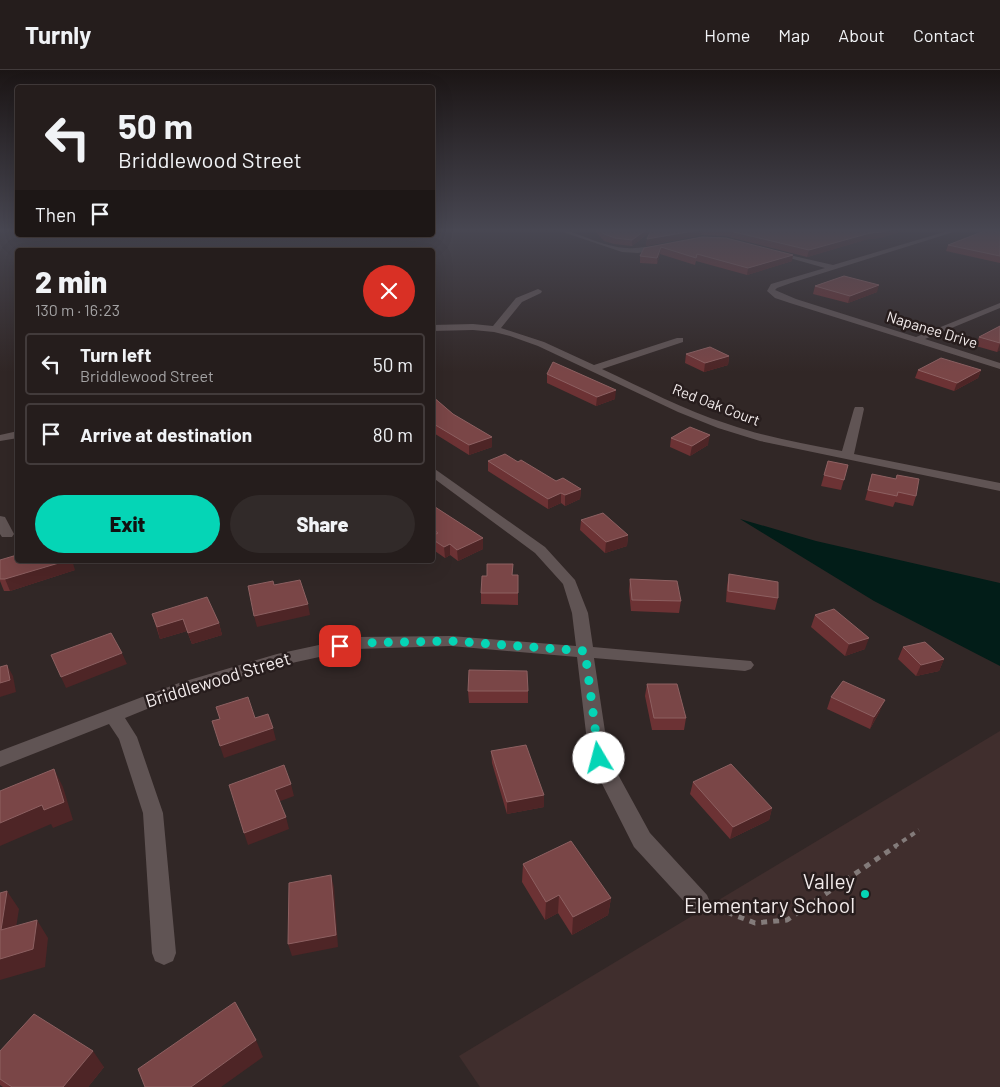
<!DOCTYPE html>
<html lang="en">
<head>
<meta charset="utf-8">
<style>
	body { margin:0; font-family:Barlow,sans-serif; background:#312a29; color:#f1f3f6; height:100vh; display:flex; flex-direction:column; font-size:19px; white-space:nowrap }
	* { box-sizing:border-box; margin:0 }
	p { font-size:16px; color:#a3a2a3 }
	.icon { flex:none; width:28px; height:28px; fill:none; stroke:currentColor; stroke-width:2; stroke-linecap:round; stroke-linejoin:round }
	.map { position:relative; flex:1; overflow:hidden }
	.side { position:absolute; left:15px; top:178px; width:420px; height:315px; display:flex; flex-direction:column; background:#251d1c; border-radius:5px; box-shadow:0 5px 20px #0002,0 0 0 1px #423b3b }
	.side>* { flex:none }
	.banner { position:absolute; left:15px; top:15px; width:420px; height:152px; border-radius:5px; box-shadow:0 5px 20px #0002,0 0 0 1px #423b3b; background:#251d1c; color:#f1f3f6; overflow:hidden }
	.pin { position:absolute; display:grid; place-items:center; width:42px; height:42px; color:#fff; margin:-21px; border-radius:10px; box-shadow:0 2px 8px #0006 }
	.me { position:absolute; width:55px; margin:-28px; rotate:352deg; stroke-linejoin:round; filter:drop-shadow(0 0 4px #0008) }
	.turn { display:flex; align-items:center; gap:18px; height:105px; padding:0 20px; font-size:22px }
	.turn .icon { width:65px; height:65px; stroke-width:2.5 }
	.turn b { display:block; font-size:35px; line-height:42px }
	.then { display:flex; align-items:center; height:48px; padding:0 20px; background:#0003; gap:10px; font-size:19px }
	.round { display:grid; place-items:center; flex:none; width:52px; height:52px; border-radius:26px; background:#312a29 }
	.summary { display:flex; align-items:center; justify-content:space-between; height:85px; padding:0 20px }
	h1 { font-size:30px; font-weight:800; line-height:38px }
	.cta { display:flex; gap:10px; margin-top:auto; padding:10px 20px }
	.cta a { flex:1; height:58px; border-radius:30px; background:#05d5b6; color:#111; font-size:20px; font-weight:800; line-height:58px; text-align:center }
	.cta a+a { background:#312a29; color:#f1f3f6 }
	ul { padding:0; list-style:none }
	li { display:flex; align-items:center; gap:15px; height:62px; margin:0 10px 8px; padding:0 10px; border:2px solid #423b3b; border-radius:5px }
	li div { flex:1 }
	li b { display:block; font-size:19px }
	li em { font-style:normal }
	header { display:flex; align-items:center; gap:30px; box-sizing:border-box; height:70px; padding:0 25px; background:#251d1c; border-bottom:1px solid #423b3b }
	header strong { font-size:24px }
	nav { display:flex; gap:28px; margin-inline-start:auto; font-size:18px }
	.map>svg:first-child { display:block }
	.built { fill:#402e2d }
	.water { fill:#021d18 }
	.lines { fill:none; stroke-linecap:round; stroke-linejoin:round }
	.path-far1 { stroke:#837b7a; stroke-width:4; stroke-dasharray:5 5; stroke-linecap:butt }
	.path { stroke:#837b7a; stroke-width:5; stroke-dasharray:6 6; stroke-linecap:butt }
	.minor { fill:#605454; fill-rule:evenodd }
	.wall { fill:#6c3234 }
	.shaded-wall { fill:#4e2526 }
	.building { fill:#7a4647; stroke:#8d6061 }
	.route { stroke:#05d5b6; stroke-width:9; stroke-dasharray:0 16.2 }
	.poi-dot { fill:#05d5b6; stroke:#271d1d; stroke-width:2 }
	.labels { text-anchor:middle; stroke-width:5; stroke-linejoin:round; paint-order:stroke }
	.far-street-label { font-size:15px; fill:#f2ebeb; stroke:#271d1d }
	.street-label { font-size:18px; fill:#f2ebeb; stroke:#271d1d }
	.near-poi-label { font-size:21px; fill:#f2ebeb; stroke:#271d1d; text-anchor:end }
</style>
</head>
<body>
<header>
<strong>Turnly</strong>
<nav><a>Home</a><a>Map</a><a>About</a><a>Contact</a></nav>
</header>
<div class="map">
<svg width="1000" height="1017" viewBox="0 0 1000 1017">
	<rect width="100%" height="100%" fill="#312726"/>
	<!-- built -->
	<path class="built" d="M1000 661V1017H480L459 986Z"/>
	<!-- water -->
	<path class="water" d="M740 449 816 471 1000 513V596L874 531Z"/>
	<g class="lines">
		<!-- path-far1 -->
		<path class="path-far1" d="M894 777 919 760"/>
		<!-- path -->
		<path class="path" d="M716 838 755 853 787 850 896 776"/>
		<!-- minor -->
		<path class="minor" d="M557 160H566C584 166 606 177 626 178 636 179 658 174 664 178L638 183 622 182Z
			M951 160H960L791 213 777 218 775 220 796 229 916 267 1000 233V238L925 269 1000 293V299L790 233 775 228 767 221 771 214 825 198 772 183V181L833 195Z
			M969 160H981L1000 163V167Z
			M538 219 542 221 541 223 522 232 501 258 544 272 594 295 677 268H683V272L602 299C643 318 684 340 728 354 765 367 804 374 842 381L854 339 855 337H863L864 339 854 384 1000 413V421L760 371 718 358 678 342 538 276 510 266 494 262 473 260 432 261V255L473 254 493 256 516 228Z
			M18 361V368L0 371V365Z
			M432 397 545 477 575 510 588 543 593 577 751 591 754 595 751 599 745 601 594 588 609 688 650 763 707 825 710 832 707 839 699 843 691 839 634 777 589 688 577 587 451 576 356 579 278 596 191 621 125 648 137 667 163 743 176 883 173 891 164 895 155 891 152 883 143 743 119 669 109 654 0 697V681L179 613 277 584 356 567 451 566 576 576 572 543 563 514 535 483 432 407Z
			M0 446 5 447 14 464 12 467H2L0 464Z"/>
	</g>
	<!-- wall -->
	<path class="wall" d="M594 160H906L880 168 868 169 807 187 725 166 701 165 646 176 647 169 650 162 632 176 614 174 604 171Z
		M1000 162V193L946 181 948 175Z
		M702 167 792 191 747 205 696 191 695 195 660 184 657 194 640 193V186L644 178Z
		M815 216 877 222 848 233 813 224Z
		M1000 256V280L997 282 976 276 979 267Z
		M686 284 729 286 728 295 704 302 685 293Z
		M918 300H981L978 308 954 321 915 308Z
		M547 304 615 329 596 336 547 313Z
		M432 326 453 344 492 377 469 385 432 362Z
		M671 368 708 375 690 386 670 377Z
		M488 391 518 392 556 411 581 419 580 429 565 436 561 433 548 439 488 401Z
		M828 391 848 395 841 420 821 416Z
		M872 404 896 409 897 405 916 426 913 436 895 432 893 437 865 430Z
		M432 435 483 468V479L458 491 450 485 445 488 432 479Z
		M581 450 628 465 627 476 605 483 580 460Z
		M0 490H18L75 500 10 521H4L0 511Z
		M729 504 778 528 775 540 726 532 727 516Z
		M512 505H518V535L481 534V523Z
		M630 509 681 531 679 543 631 541 629 521Z
		M152 544 219 553 222 565 192 574 187 561 160 569Z
		M815 545 865 579 845 586 811 557Z
		M903 577 944 589 939 601 916 606 898 589Z
		M647 614 686 648 684 660H652L645 626Z
		M468 621H528V633H469Z
		M831 627 880 641 870 659 827 639Z
		M491 681 544 737 507 744 492 693Z
		M693 712 772 738 769 750 730 769 690 724Z
		M523 794 611 828 608 845 572 865 558 843 545 850 522 812Z
		M0 981 104 997 88 1017H3L0 1015Z"/>
	<!-- shaded-wall -->
	<path class="shaded-wall" d="M646 160H652L632 176V170Z
		M699 160H702L701 165 646 176 647 169Z
		M889 160H906L880 168 868 169 807 187 809 180 870 163Z
		M661 177 660 184 657 194V188Z
		M793 185 792 191 747 205 748 198Z
		M879 215 877 222 848 233 850 226Z
		M1000 273V280L997 282Z
		M729 286 728 295 704 302 705 293Z
		M981 300 978 308 954 321 957 313Z
		M616 320 615 329 596 336 597 327Z
		M710 365 708 375 690 386 692 376Z
		M492 367V377L469 385V375Z
		M581 419 580 429 565 436V425Z
		M561 423V433L548 439V429Z
		M628 465 627 476 605 483 606 472Z
		M483 468V479L458 491 457 480Z
		M450 474V485L445 488 444 477Z
		M69 490H72L75 500 10 521 5 509Z
		M308 534 310 545 257 557 254 546Z
		M183 549 187 561 160 569 157 557Z
		M219 553 222 565 192 574 188 563Z
		M869 568 865 579 845 586 849 574Z
		M122 583 127 594 66 618 61 607Z
		M944 589 939 601 916 606 921 595Z
		M7 595 13 606 16 622 0 627V613Z
		M885 630 880 641 870 659 874 647Z
		M273 658 276 670 224 688 220 676Z
		M54 699 63 717 73 750 53 758 51 754 0 776V753Z
		M291 714 294 726 278 732 275 720Z
		M544 725V737L507 744V732Z
		M772 738 769 750 730 769 733 757Z
		M286 747 289 759 248 775 244 763Z
		M331 805 334 817 338 877 292 886 288 874Z
		M7 821 19 839 13 877 1 860Z
		M559 825 558 843 545 850 546 832Z
		M611 828 608 845 572 865 573 847Z
		M37 850 48 868 45 897 0 910V889Z
		M256 970 263 987 221 1017H191Z
		M93 981 104 997 88 1017H63Z"/>
	<!-- building -->
	<path class="building" d="M600 160H646L632 170 615 168 604 164Z
		M651 160H699L647 169Z
		M717 160H889L882 162 870 163 809 180 726 160Z
		M987 160 1000 162V186L948 175Z
		M702 167 726 168 793 185 748 198 697 184 696 188 661 177 657 188 640 186 644 178Z
		M844 206 879 215 850 226 815 216Z
		M1000 256V273L979 267Z
		M710 277 729 286 705 293 686 284Z
		M941 288 981 300 957 313 918 300Z
		M553 292 616 320 597 327 547 304Z
		M432 326 453 344 492 367 469 375 432 353Z
		M690 357 710 365 692 376 671 368Z
		M505 384 518 392 521 390 556 411 563 408 581 419 565 425 561 423 548 429 488 391Z
		M828 391 848 395 844 410 824 405Z
		M872 404 896 409 897 405 919 409 916 426 898 422 897 426 868 420Z
		M432 435 483 468 457 480 450 474 444 477 432 469V466L438 463 432 459Z
		M603 443 628 465 606 472 581 450Z
		M17 485 18 490 19 491 23 490H69L5 509H0V490Z
		M487 494H513L512 505H518V523H481L482 506H487Z
		M729 504 778 512V528L728 521Z
		M630 509 677 511 681 531 632 530Z
		M300 510 308 534 254 546 248 516 273 511 274 515Z
		M207 527 219 553 188 563 183 549 157 557 152 544Z
		M834 539 869 568 849 574 815 545Z
		M111 563 122 583 61 607 51 585Z
		M925 572 944 589 921 595 903 577Z
		M7 595 10 610 0 613V597Z
		M469 600 527 601 528 621H468Z
		M843 611 885 630 874 647 831 627Z
		M647 614H677L686 648H654Z
		M248 627 255 648 268 644 273 658 220 676 212 651 220 649 216 637Z
		M526 675 544 725 507 732 491 681Z
		M731 694 772 738 733 757 693 712Z
		M284 695 291 714 275 720 286 747 244 763 229 715Z
		M54 699 64 732 44 740 42 735 0 753V721Z
		M571 771 611 828 573 847 559 825 546 832 523 794Z
		M331 805 336 865 288 874 289 813Z
		M7 821 1 860 37 850 33 879 0 889V823Z
		M235 932 256 970 191 1017H145L138 999Z
		M34 944 93 981 63 1017H12L0 1009V981Z"/>
	<!-- sky -->
	<linearGradient id="sky" x2="0" y2="1"><stop stop-color="#1b1515"/><stop offset="0.53" stop-color="#484752"/><stop offset="1" stop-color="#484752" stop-opacity="0"/></linearGradient>
	<rect width="1000" height="302" fill="url(#sky)"/>
	<g class="lines">
		<!-- route -->
		<path class="route" d="M340 576 356 573 451 571 585 581 599 688"/>
	</g>
	<!-- markers -->
	<circle class="poi-dot" cx="865" cy="824" r="5"/>
	<g class="labels">
		<!-- far-street labels -->
		<g class="far-street-label">
			<text transform="translate(932 260) rotate(17)" y="5">Napanee Drive</text>
			<text transform="translate(716 335) rotate(21)" y="5">Red Oak Court</text>
		</g>
		<!-- street labels -->
		<g class="street-label">
			<text transform="translate(218 610) rotate(-17)" y="6">Briddlewood Street</text>
		</g>
		<!-- near-poi labels -->
		<g class="near-poi-label">
			<text x="855" y="819">Valley<tspan x="855" dy="24">Elementary School</tspan></text>
		</g>
	</g>
</svg>
<div class="pin" style="left:340px;top:576px;background:#d93025"><svg class="icon" aria-label="arrive" viewBox="0 0 24 24"><path d="M6 21V4h12l-3 4 3 4H6"/></svg></div>
<svg class="me" style="left:599px;top:688px" viewBox="-20 -20 40 40"><circle r="19" fill="#fff"/><path d="M0-13L10 11 0 6-10 11z" fill="#05d5b6"/></svg>
<div class="banner">
<div class="turn"><svg class="icon" aria-label="left" viewBox="0 0 24 24"><path d="M17 20v-9H6M10 6l-5 5 5 5"/></svg><div><b>50 m</b>Briddlewood Street</div></div>
<div class="then">Then<svg class="icon" aria-label="arrive" viewBox="0 0 24 24"><path d="M6 21V4h12l-3 4 3 4H6"/></svg></div>
</div>
<section class="side">
<div class="summary"><div><h1>2 min</h1><p>130 m · 16:23</p></div><a class="round" style="background:#d93025;color:#fff"><svg class="icon" aria-label="close" viewBox="0 0 24 24"><path d="M6 6l12 12M18 6L6 18"/></svg></a></div>
<ul>
<li><svg class="icon" aria-label="left" viewBox="0 0 24 24"><path d="M17 20v-9H6M10 6l-5 5 5 5"/></svg><div><b>Turn left</b><p>Briddlewood Street</p></div><em>50 m</em></li>
<li><svg class="icon" aria-label="arrive" viewBox="0 0 24 24"><path d="M6 21V4h12l-3 4 3 4H6"/></svg><div><b>Arrive at destination</b></div><em>80 m</em></li>
</ul>
<div class="cta"><a>Exit</a><a>Share</a></div>
</section>
</div>
</body>
</html>
